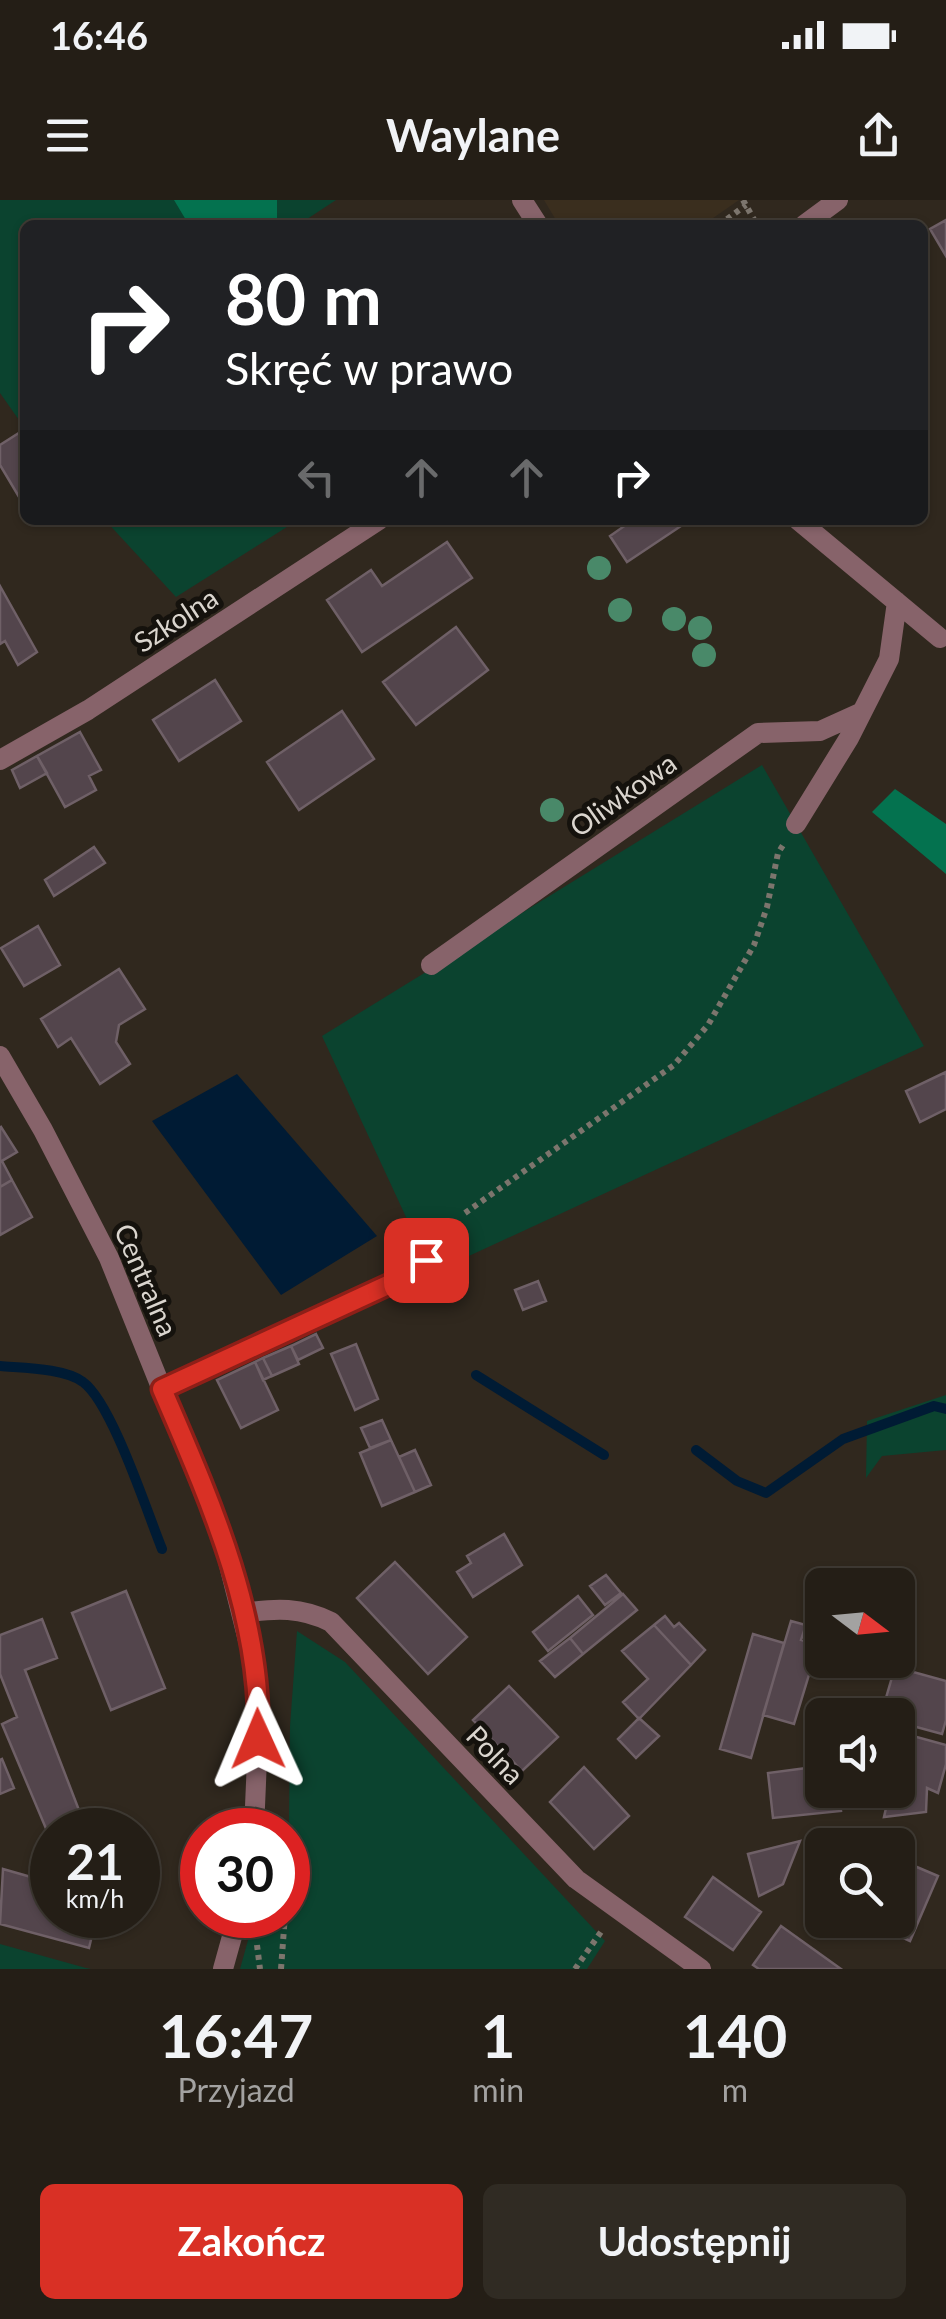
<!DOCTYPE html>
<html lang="pl">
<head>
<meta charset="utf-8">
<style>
	body { margin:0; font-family:Lato,sans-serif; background:#302b23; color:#f1f3f6; height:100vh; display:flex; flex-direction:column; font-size:38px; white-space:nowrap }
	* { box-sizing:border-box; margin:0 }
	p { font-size:32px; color:#a3a2a1 }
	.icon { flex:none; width:55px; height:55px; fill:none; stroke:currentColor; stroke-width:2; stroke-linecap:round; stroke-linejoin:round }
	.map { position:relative; height:1769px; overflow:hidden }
	.details { display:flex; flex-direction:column; background:#241e16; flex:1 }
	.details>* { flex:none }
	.top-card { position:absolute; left:20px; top:20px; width:908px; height:305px; border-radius:15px; box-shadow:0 2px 8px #0004,0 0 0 2px #413c35; background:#202124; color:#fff; overflow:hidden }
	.needle { width:65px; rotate:106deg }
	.controls { position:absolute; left:805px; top:1368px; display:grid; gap:20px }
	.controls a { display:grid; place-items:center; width:110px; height:110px; border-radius:15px; background:#241e16; box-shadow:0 2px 8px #0004,0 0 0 2px #413c35; font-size:50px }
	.speed { position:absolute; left:30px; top:1608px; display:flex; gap:20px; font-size:50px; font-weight:700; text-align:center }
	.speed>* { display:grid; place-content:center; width:130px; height:130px; border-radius:50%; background:#241e16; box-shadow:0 2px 8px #0004,0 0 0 2px #413c35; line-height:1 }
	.speed small { font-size:25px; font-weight:400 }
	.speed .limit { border:15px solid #d22; background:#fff; color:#111 }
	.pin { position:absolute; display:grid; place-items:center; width:85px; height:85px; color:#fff; margin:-42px; border-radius:20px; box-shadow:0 5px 15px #0006 }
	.me { position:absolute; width:110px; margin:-55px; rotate:359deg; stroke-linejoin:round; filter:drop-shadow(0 0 8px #0008) }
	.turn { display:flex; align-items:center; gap:35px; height:210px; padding:0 40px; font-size:45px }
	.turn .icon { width:130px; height:130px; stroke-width:2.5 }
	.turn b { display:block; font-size:70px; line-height:85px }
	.lanes { display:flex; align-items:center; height:95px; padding:0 40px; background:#0003; justify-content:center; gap:50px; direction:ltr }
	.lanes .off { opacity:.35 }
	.eta { display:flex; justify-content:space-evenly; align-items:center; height:170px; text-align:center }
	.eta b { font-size:60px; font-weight:700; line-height:70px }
	.cta { display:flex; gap:20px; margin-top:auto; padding:20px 40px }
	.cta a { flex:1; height:115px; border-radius:15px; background:#d93025; color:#fff; font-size:40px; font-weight:700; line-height:115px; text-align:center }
	.cta a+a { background:#302b23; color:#f1f3f6 }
	.status { display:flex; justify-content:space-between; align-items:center; height:70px; padding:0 50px; background:#241e16; direction:ltr }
	.status svg { height:28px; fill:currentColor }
	header { display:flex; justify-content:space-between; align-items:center; height:130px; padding:0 40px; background:#241e16; font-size:45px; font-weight:700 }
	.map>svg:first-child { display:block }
	.built { fill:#3a2e1e }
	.green { fill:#0b432f }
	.forest { fill:#04724f }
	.water { fill:#001b34 }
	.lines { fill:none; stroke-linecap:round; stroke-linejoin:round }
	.stream { stroke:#001b34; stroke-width:10 }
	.building { fill:#53454c; stroke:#6f6067; stroke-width:2.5 }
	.path { stroke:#7c756d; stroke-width:6; stroke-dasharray:5 5; stroke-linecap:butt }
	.service { stroke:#87636a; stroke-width:14 }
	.minor { stroke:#87636a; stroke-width:20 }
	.tree { fill:#498969 }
	.route-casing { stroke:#8d1f18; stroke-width:25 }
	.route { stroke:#d93025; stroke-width:18 }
	.labels { text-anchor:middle; stroke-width:10; stroke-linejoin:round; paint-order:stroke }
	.street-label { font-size:28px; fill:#dad5ce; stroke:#15120d }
</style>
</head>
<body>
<div class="status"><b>16:46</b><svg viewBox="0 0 49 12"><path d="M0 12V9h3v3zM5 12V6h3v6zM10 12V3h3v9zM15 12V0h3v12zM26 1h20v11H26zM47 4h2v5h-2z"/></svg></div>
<header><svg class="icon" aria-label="menu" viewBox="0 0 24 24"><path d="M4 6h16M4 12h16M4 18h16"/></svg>Waylane<svg class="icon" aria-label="share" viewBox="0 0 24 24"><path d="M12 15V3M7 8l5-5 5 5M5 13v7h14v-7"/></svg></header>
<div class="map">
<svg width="946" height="1769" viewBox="0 0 946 1769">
	<rect width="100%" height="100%" fill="#30281e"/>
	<!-- built -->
	<path class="built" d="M544 0H739L703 25H559Z"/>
	<!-- green -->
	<path class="green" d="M0 0H336L298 25H25V215L19 220 0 193Z
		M105 320H298L176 397Z
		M762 565 924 846 432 1073 322 836Z
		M946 1195V1250L882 1256 866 1278 867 1221Z
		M297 1431 345 1462 605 1741 587 1769H240L255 1715H288L290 1526Z
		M0 1744 86 1768 91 1769H0Z"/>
	<!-- forest -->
	<path class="forest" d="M174 0H277V25H189Z
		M895 589 946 624V674L872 612Z"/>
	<!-- water -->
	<path class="water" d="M237 874 377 1036 281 1095 152 921Z"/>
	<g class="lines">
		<!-- stream -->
		<path class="stream" d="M0 1166C22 1168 65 1168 83 1182 112 1203 147 1312 162 1349
			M476 1175 604 1255
			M696 1250 737 1281 766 1293 843 1239 934 1206 946 1209"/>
	</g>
	<!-- building -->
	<path class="building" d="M946 20V56L930 29Z
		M22 231 25 236V307L0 265V245Z
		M633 320H681L684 324 627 362 610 336Z
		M447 342 472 378 362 452 327 400 371 370 382 386Z
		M0 386 37 452 18 465 5 441 0 444Z
		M456 427 488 470 416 525 383 482Z
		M215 480 241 521 179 561 153 520Z
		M342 511 374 559 299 610 267 562Z
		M80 532 101 570 89 576 96 590 65 607 37 556Z
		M37 556 47 573 20 588 12 570Z
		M94 647 105 663 54 696 45 680Z
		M38 726 60 765 24 786 1 748Z
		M119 769 145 809 119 825 116 842 130 864 100 884 71 838 58 847 41 819Z
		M946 872V909L920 922 906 891Z
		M1 927 17 952 0 962V928Z
		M2 961 12 980 0 987V962Z
		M12 980 32 1017 0 1035V987Z
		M538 1081 546 1101 523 1110 515 1090Z
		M316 1134 323 1148 298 1160 291 1146Z
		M356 1144 378 1199 355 1210 331 1154Z
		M291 1146 299 1164 272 1176 263 1158Z
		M263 1158 272 1176 263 1180 255 1162Z
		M255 1162 278 1210 241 1228 217 1180Z
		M382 1220 391 1240 370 1248 361 1228Z
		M391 1240 415 1292 382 1306 360 1253Z
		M415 1250 431 1285 415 1292 399 1257Z
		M504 1334 522 1365 473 1397 457 1372 471 1363 467 1356Z
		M395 1362 467 1437 428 1474 357 1398Z
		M606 1375 621 1393 605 1405 590 1386Z
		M126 1391 165 1488 111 1510 72 1413Z
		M623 1394 637 1410 583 1454 570 1438Z
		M578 1396 593 1415 548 1451 533 1432Z
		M665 1416 674 1427 679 1423 705 1450 691 1465 654 1425Z
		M42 1419 57 1458 25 1470 82 1618 47 1631 2 1524 17 1517 0 1474V1435Z
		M791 1421 806 1425 801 1440 818 1445 794 1524 763 1515Z
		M654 1425 691 1465 639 1519 623 1502 648 1479 622 1451Z
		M753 1434 784 1443 751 1558 720 1549Z
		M570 1438 583 1454 555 1477 540 1461Z
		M826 1460H847L844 1474 824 1469Z
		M895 1467 946 1481V1520L942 1534 898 1522V1515H881Z
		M509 1486 558 1537 522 1571 473 1520Z
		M639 1518 659 1536 636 1558 618 1539Z
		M902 1533 946 1545V1564L938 1593 927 1588 926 1612 884 1617 890 1590H898V1553Z
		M2 1559 14 1588 0 1594V1560Z
		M822 1566V1590H838L841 1611 773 1618 768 1573Z
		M584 1567 629 1616 594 1649 550 1602Z
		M800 1641 783 1684 759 1696 748 1654Z
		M898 1659 938 1676 910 1741 890 1732 898 1720 899 1709Z
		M3 1669 52 1683V1715H97L89 1748 0 1724Z
		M713 1677 761 1712 733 1750 685 1717Z
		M781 1726 841 1769H759L753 1765Z"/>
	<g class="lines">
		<!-- path -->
		<path class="path" d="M743 0 757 25
			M719 25 746 5
			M465 1013 674 865 708 825 754 745 767 707 778 653 785 642
			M257 1745 260 1769
			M281 1769 285 1715
			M575 1769 603 1729"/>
		<!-- service -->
		<path class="service" d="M163 1189 390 1084 426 1060"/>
		<!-- minor -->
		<path class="minor" d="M522 0 538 25
			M804 25 838 0
			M798 320 940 438
			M0 560 88 510 379 320
			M796 624 849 538 889 459 897 402
			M431 765 758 533 820 531 862 512
			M0 856 43 930 109 1058 223 1341 256 1472 259 1512 254 1630
			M243 1413C276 1408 301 1407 331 1422L576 1679 701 1769
			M223 1769 238 1715"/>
	</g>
	<!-- trees -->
	<g class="tree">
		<circle cx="599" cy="368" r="12"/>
		<circle cx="620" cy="410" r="12"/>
		<circle cx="674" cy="419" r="12"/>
		<circle cx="700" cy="428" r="12"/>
		<circle cx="704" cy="455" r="12"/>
		<circle cx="552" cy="610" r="12"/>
	</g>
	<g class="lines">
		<defs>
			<path id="route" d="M258 1539C263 1418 209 1298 162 1189L390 1084 426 1060"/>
		</defs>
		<!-- route casing -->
		<use href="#route" class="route-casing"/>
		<!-- route -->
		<use href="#route" class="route"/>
	</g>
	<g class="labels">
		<!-- street labels -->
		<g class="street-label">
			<text transform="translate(176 420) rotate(-33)" y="10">Szkolna</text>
			<text transform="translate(623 595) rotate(-35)" y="10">Oliwkowa</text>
			<text transform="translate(146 1080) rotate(67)" y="10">Centralna</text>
			<text transform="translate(495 1555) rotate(46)" y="10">Polna</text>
		</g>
	</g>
</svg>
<div class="controls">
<a><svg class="needle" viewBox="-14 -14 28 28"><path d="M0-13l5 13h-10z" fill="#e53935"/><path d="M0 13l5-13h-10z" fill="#a3a2a1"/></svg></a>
<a><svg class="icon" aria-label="sound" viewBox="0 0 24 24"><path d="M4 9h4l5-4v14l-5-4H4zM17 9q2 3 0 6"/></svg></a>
<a><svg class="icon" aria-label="search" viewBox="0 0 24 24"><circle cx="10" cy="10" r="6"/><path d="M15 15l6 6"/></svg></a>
</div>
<div class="speed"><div>21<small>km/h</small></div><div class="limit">30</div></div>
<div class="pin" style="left:426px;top:1060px;background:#d93025"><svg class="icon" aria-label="arrive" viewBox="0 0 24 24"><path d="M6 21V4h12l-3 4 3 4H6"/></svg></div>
<svg class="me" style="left:258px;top:1539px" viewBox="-20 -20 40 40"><path d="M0-17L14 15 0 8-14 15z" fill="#d93025" stroke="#fff" stroke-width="4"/></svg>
<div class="top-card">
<div class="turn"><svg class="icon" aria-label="right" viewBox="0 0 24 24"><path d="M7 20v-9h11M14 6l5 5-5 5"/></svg><div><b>80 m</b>Skręć w prawo</div></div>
<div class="lanes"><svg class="icon off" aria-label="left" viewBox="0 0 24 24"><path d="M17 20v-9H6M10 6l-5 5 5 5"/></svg><svg class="icon off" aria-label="ahead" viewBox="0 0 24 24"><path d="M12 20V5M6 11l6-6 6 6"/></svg><svg class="icon off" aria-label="ahead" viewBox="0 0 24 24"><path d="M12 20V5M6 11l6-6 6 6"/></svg><svg class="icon" aria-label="right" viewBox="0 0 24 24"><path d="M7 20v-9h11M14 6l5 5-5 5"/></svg></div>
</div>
</div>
<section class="details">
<div class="eta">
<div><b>16:47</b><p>Przyjazd</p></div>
<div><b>1</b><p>min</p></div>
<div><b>140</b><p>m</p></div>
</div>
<div class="cta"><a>Zakończ</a><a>Udostępnij</a></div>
</section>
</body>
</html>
